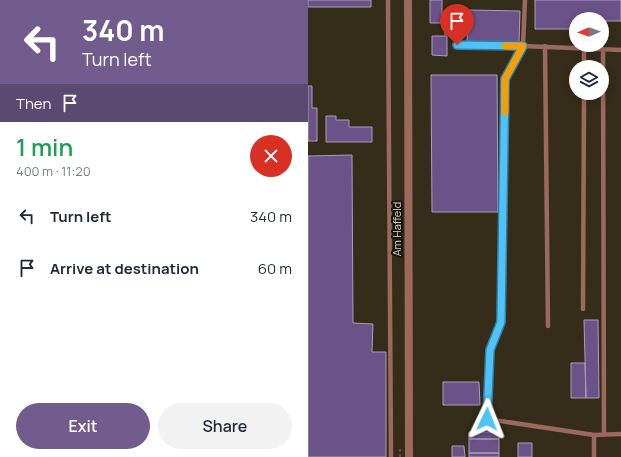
<!DOCTYPE html>
<html lang="en">
<head>
<meta charset="utf-8">
<style>
	body { margin:0; font-family:Manrope,sans-serif; background:#f2f2f3; color:#1f2937; height:100vh; display:flex; flex-direction:column; font-size:15px; white-space:nowrap }
	* { box-sizing:border-box; margin:0 }
	p { font-size:13px; color:#747a83 }
	.icon { flex:none; width:22px; height:22px; fill:none; stroke:currentColor; stroke-width:2; stroke-linecap:round; stroke-linejoin:round }
	.map { position:relative; flex:1; overflow:hidden }
	.details { display:flex; flex-direction:column; background:#fff; width:308px }
	.details>* { flex:none }
	.hud { background:#725c8e; color:#fff; overflow:hidden }
	.needle { width:26px; rotate:268deg }
	.buttons { position:absolute; left:261px; top:12px; display:grid; gap:8px }
	.buttons a { display:grid; place-items:center; width:40px; height:40px; border-radius:50%; background:#fff; box-shadow:0 2px 10px #0003; font-size:20px }
	.pin { position:absolute; display:grid; place-items:center; width:34px; height:34px; color:#fff; margin:-41px -17px; border-radius:50% 50% 50% 0; rotate:-45deg; box-shadow:0 0 4px #0007 }
	.pin .icon { rotate:45deg }
	.me { position:absolute; width:44px; margin:-22px; rotate:2deg; stroke-linejoin:round; filter:drop-shadow(0 0 3px #0008) }
	.turn { display:flex; align-items:center; gap:14px; height:84px; padding:0 16px; font-size:18px }
	.turn .icon { width:52px; height:52px; stroke-width:2.5 }
	.turn b { display:block; font-size:28px; line-height:34px }
	.then { display:flex; align-items:center; height:38px; padding:0 16px; background:#0003; gap:8px; font-size:15px }
	.round { display:grid; place-items:center; flex:none; width:42px; height:42px; border-radius:21px; background:#f2f2f3 }
	.overview { display:flex; align-items:center; justify-content:space-between; height:68px; padding:0 16px }
	h1 { font-size:24px; font-weight:600; line-height:30px; color:#1e9e55 }
	.cta { display:flex; gap:8px; margin-top:auto; padding:8px 16px }
	.cta a { flex:1; height:46px; border-radius:24px; background:#725c8e; color:#fff; font-size:16px; font-weight:600; line-height:46px; text-align:center }
	.cta a+a { background:#f2f2f3; color:#1f2937 }
	ul { padding:0; list-style:none }
	li { display:flex; align-items:center; gap:12px; height:52px; padding:0 16px }
	li div { flex:1 }
	li b { display:block; font-size:15px }
	li em { font-style:normal }
	main { display:flex; flex:1; min-height:0 }
	.map>svg:first-child { display:block }
	.building { fill:#6b5288; stroke:#aaa0b7 }
	.lines { fill:none; stroke-linecap:round; stroke-linejoin:round }
	.path { stroke:#6a6351; stroke-width:1.5; stroke-dasharray:3 2; stroke-linecap:butt }
	.service { stroke:#9b695e; stroke-width:4.5 }
	.minor { stroke:#9b695e; stroke-width:8 }
	.route-casing { stroke:#337fa1; stroke-width:10 }
	.route { stroke:#4fc3f7; stroke-width:7 }
	.slow { stroke:#f59e0b; stroke-width:7 }
	.labels { text-anchor:middle; stroke-width:4; stroke-linejoin:round; paint-order:stroke }
	.street-label { font-size:11px; fill:#dcd7ca; stroke:#19160d }
</style>
</head>
<body>
<main>
<section class="details">
<div class="hud">
<div class="turn"><svg class="icon" aria-label="left" viewBox="0 0 24 24"><path d="M17 20v-9H6M10 6l-5 5 5 5"/></svg><div><b>340 m</b>Turn left</div></div>
<div class="then">Then<svg class="icon" aria-label="arrive" viewBox="0 0 24 24"><path d="M6 21V4h12l-3 4 3 4H6"/></svg></div>
</div>
<div class="overview"><div><h1>1 min</h1><p>400 m · 11:20</p></div><a class="round" style="background:#d93025;color:#fff"><svg class="icon" aria-label="close" viewBox="0 0 24 24"><path d="M6 6l12 12M18 6L6 18"/></svg></a></div>
<ul>
<li><svg class="icon" aria-label="left" viewBox="0 0 24 24"><path d="M17 20v-9H6M10 6l-5 5 5 5"/></svg><div><b>Turn left</b></div><em>340 m</em></li>
<li><svg class="icon" aria-label="arrive" viewBox="0 0 24 24"><path d="M6 21V4h12l-3 4 3 4H6"/></svg><div><b>Arrive at destination</b></div><em>60 m</em></li>
</ul>
<div class="cta"><a>Exit</a><a>Share</a></div>
</section>
<div class="map">
<svg width="313" height="457" viewBox="0 0 313 457">
	<rect width="100%" height="100%" fill="#352d19"/>
	<!-- building -->
	<path class="building" d="M0 0H63V7H0Z
		M122 0H134V23H122Z
		M227 0H313V21H294V19H268V29H227Z
		M160 10 212 11 211 43 159 42Z
		M124 36H139V56L124 55Z
		M123 75H189L190 212H124Z
		M0 86H4V108H9V141H0Z
		M18 116H28V120H41V127H64V142H18Z
		M44 155 45 323 65 324 64 352H78V457H0V156Z
		M276 320H290L291 398H278Z
		M263 363H277L278 398H263Z
		M135 382H171L172 405H135Z
		M161 432H191V439H161Z
		M161 439H191V453H161Z
		M210 443H224V457H210Z
		M144 446H156L157 457H144Z
		M161 453H191V457H161Z"/>
	<g class="lines">
		<!-- path -->
		<path class="path" d="M92 457V448"/>
		<!-- service -->
		<path class="service" d="M80 0 83 457
			M217 0 215 46 313 50
			M138 33H149V45L215 46 197 79 193 322 182 350 179 419 286 435 313 434
			M237 46 240 326
			M295 49 296 435
			M276 67V48
			M275 309 276 93
			M286 435V457"/>
		<!-- minor -->
		<path class="minor" d="M100 0 101 457"/>
	</g>
	<g class="lines">
		<defs>
			<path id="route" d="M149 45 215 46 197 79 193 322 182 350 179 419"/>
		</defs>
		<!-- route casing -->
		<use href="#route" class="route-casing"/>
		<!-- route -->
		<use href="#route" class="route"/>
		<!-- slow -->
		<path class="slow" d="M197 46H215L197 79V112"/>
	</g>
	<g class="labels">
		<!-- street labels -->
		<g class="street-label">
			<text transform="translate(89 229) rotate(-90)" y="4">Am Haffeld</text>
		</g>
	</g>
</svg>
<div class="buttons">
<a><svg class="needle" viewBox="-14 -14 28 28"><path d="M0-13l5 13h-10z" fill="#e53935"/><path d="M0 13l5-13h-10z" fill="#747a83"/></svg></a>
<a><svg class="icon" aria-label="layers" viewBox="0 0 24 24"><path d="M12 4l9 5-9 5-9-5zM3 14l9 5 9-5"/></svg></a>
</div>
<div class="pin" style="left:149px;top:45px;background:#d93025"><svg class="icon" aria-label="arrive" viewBox="0 0 24 24"><path d="M6 21V4h12l-3 4 3 4H6"/></svg></div>
<svg class="me" style="left:179px;top:419px" viewBox="-20 -20 40 40"><path d="M0-17L14 15 0 8-14 15z" fill="#4fc3f7" stroke="#fff" stroke-width="4"/></svg>
</div>
</main>
</body>
</html>
